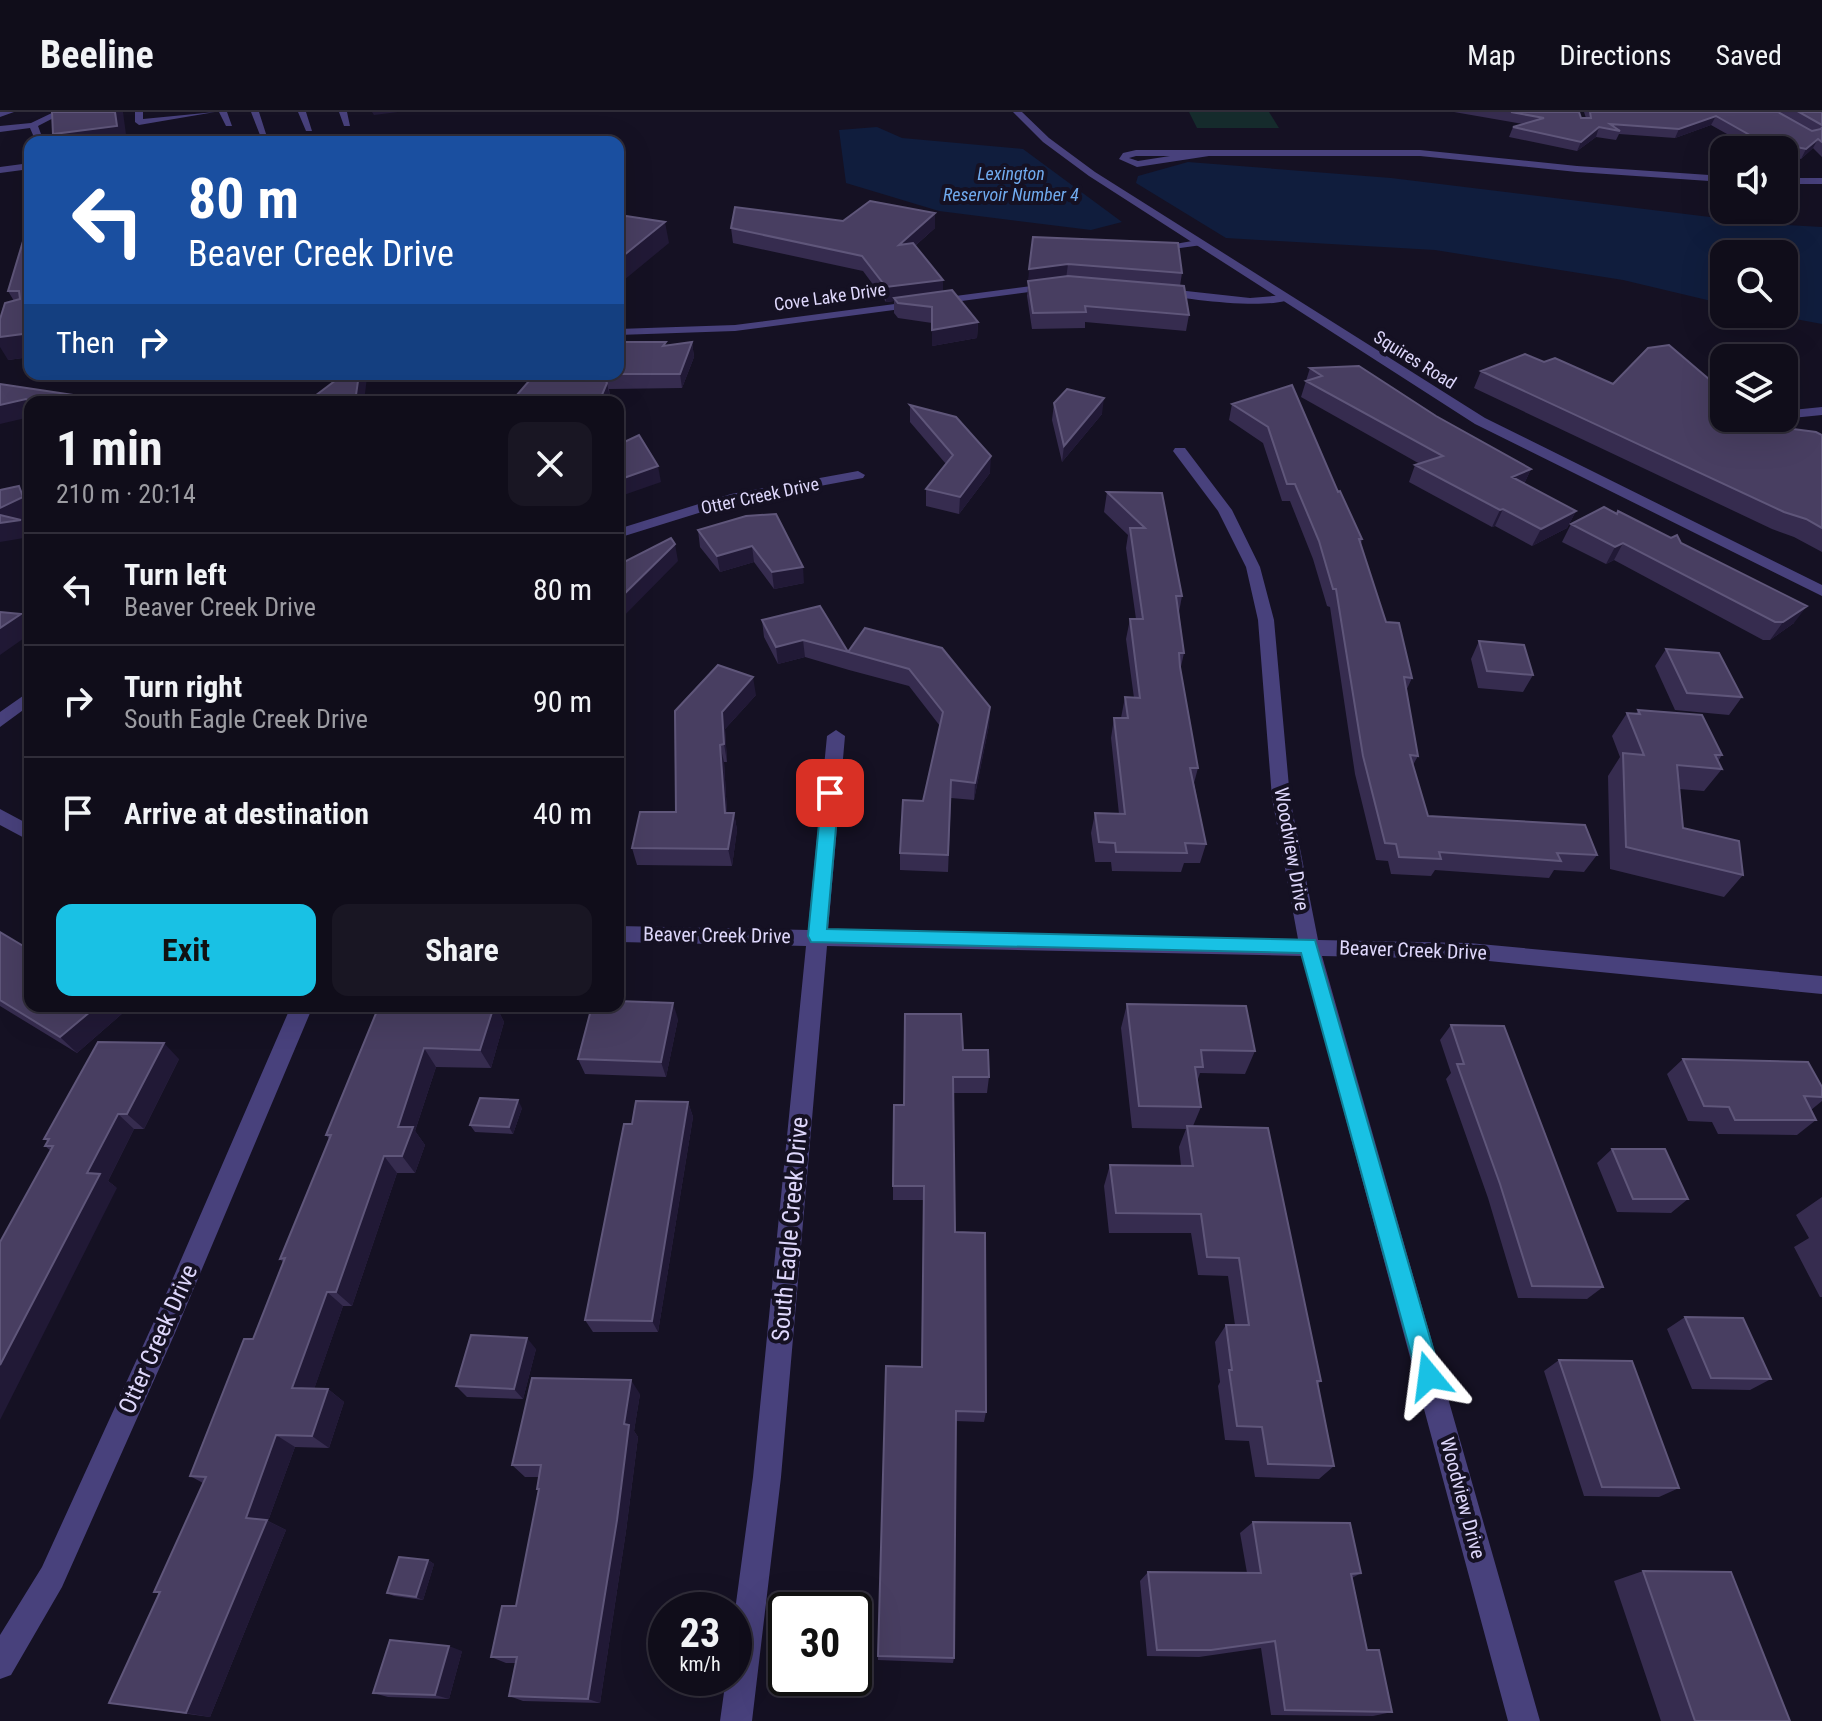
<!DOCTYPE html>
<html lang="en">
<head>
<meta charset="utf-8">
<style>
	body { margin:0; font-family:"Roboto Condensed",sans-serif; background:#191623; color:#f1f3f6; height:100vh; display:flex; flex-direction:column; font-size:30px; white-space:nowrap }
	* { box-sizing:border-box; margin:0 }
	p { font-size:26px; color:#9c9ca2 }
	.icon { flex:none; width:44px; height:44px; fill:none; stroke:currentColor; stroke-width:2; stroke-linecap:round; stroke-linejoin:round }
	.map { position:relative; flex:1; overflow:hidden }
	.drawer { position:absolute; left:24px; top:284px; width:600px; height:616px; display:flex; flex-direction:column; background:#100d1a; border-radius:16px; box-shadow:0 8px 32px #0002,0 0 0 2px #302d39 }
	.drawer>* { flex:none }
	.guide { position:absolute; left:24px; top:24px; width:600px; height:244px; border-radius:16px; box-shadow:0 8px 32px #0002,0 0 0 2px #302d39; background:#1a4fa0; color:#fff; overflow:hidden }
	.tools { position:absolute; left:1710px; top:24px; display:grid; gap:16px }
	.tools a { display:grid; place-items:center; width:88px; height:88px; border-radius:16px; background:#100d1a; box-shadow:0 8px 32px #0002,0 0 0 2px #302d39; font-size:40px }
	.speed { position:absolute; left:648px; top:1480px; display:flex; gap:16px; font-size:40px; font-weight:700; text-align:center }
	.speed>* { display:grid; place-content:center; width:104px; height:104px; border-radius:50%; background:#100d1a; box-shadow:0 8px 32px #0002,0 0 0 2px #302d39; line-height:1 }
	.speed small { font-size:20px; font-weight:400 }
	.speed .limit { border:4px solid #111; border-radius:12px; background:#fff; color:#111 }
	.pin { position:absolute; display:grid; place-items:center; width:68px; height:68px; color:#fff; margin:-34px; border-radius:16px; box-shadow:0 4px 12px #0006 }
	.me { position:absolute; width:88px; margin:-44px; rotate:344deg; stroke-linejoin:round; filter:drop-shadow(0 0 6px #0008) }
	.turn { display:flex; align-items:center; gap:28px; height:168px; padding:0 32px; font-size:36px }
	.turn .icon { width:104px; height:104px; stroke-width:2.5 }
	.turn b { display:block; font-size:56px; line-height:68px }
	.then { display:flex; align-items:center; height:76px; padding:0 32px; background:#0003; gap:16px; font-size:30px }
	.round { display:grid; place-items:center; flex:none; width:84px; height:84px; border-radius:16px; background:#191623 }
	.overview { display:flex; align-items:center; justify-content:space-between; height:136px; padding:0 32px }
	h1 { font-size:48px; font-weight:700; line-height:60px }
	.cta { display:flex; gap:16px; margin-top:auto; padding:16px 32px }
	.cta a { flex:1; height:92px; border-radius:16px; background:#19c1e4; color:#111; font-size:32px; font-weight:700; line-height:92px; text-align:center }
	.cta a+a { background:#191623; color:#f1f3f6 }
	ul { padding:0; list-style:none }
	li { display:flex; align-items:center; gap:24px; height:112px; padding:0 32px; border-top:2px solid #302d39 }
	li div { flex:1 }
	li b { display:block; font-size:30px }
	li em { font-style:normal }
	header { display:flex; align-items:center; gap:48px; box-sizing:border-box; height:112px; padding:0 40px; background:#100d1a; border-bottom:2px solid #302d39 }
	header strong { font-size:38px }
	nav { display:flex; gap:44px; margin-inline-start:auto; font-size:28px }
	.map>svg:first-child { display:block }
	.green { fill:#152b2c }
	.water { fill:#101d3d }
	.lines { fill:none; stroke-linecap:round; stroke-linejoin:round }
	.service { fill:#48417c; fill-rule:evenodd }
	.minor { fill:#48417c; fill-rule:evenodd }
	.tertiary { fill:#48417c; fill-rule:evenodd }
	.wall { fill:#362c4f }
	.shaded-wall { fill:#211936 }
	.building { fill:#483e61; stroke:#5f567a; stroke-width:2 }
	.route { fill:#19c1e4; stroke:#107d94; stroke-width:2 }
	.labels { text-anchor:middle; stroke-width:8; stroke-linejoin:round; paint-order:stroke }
	.far-water-label { font-size:18px; font-style:italic; fill:#70abef; stroke:#151123 }
	.far-street-label { font-size:18px; fill:#ded7fb; stroke:#151123 }
	.street-label { font-size:20px; fill:#ded7fb; stroke:#151123 }
	.near-street-label { font-size:24px; fill:#ded7fb; stroke:#151123 }
</style>
</head>
<body>
<header>
<strong>Beeline</strong>
<nav><a>Map</a><a>Directions</a><a>Saved</a></nav>
</header>
<div class="map">
<svg width="1822" height="1609" viewBox="0 0 1822 1609">
	<rect width="100%" height="100%" fill="#151123"/>
	<!-- green -->
	<path class="green" d="M1189 0H1269L1279 16H1197Z"/>
	<!-- water -->
	<path class="water" d="M877 15 902 26 1023 37 1122 110 1091 118 939 99 846 71 839 18Z
		M1188 50 1391 66 1767 112 1822 115V212L1769 202H1784V142H1724V192L1623 168 1435 138 1226 126 1136 71 1138 64Z"/>
	<g class="lines">
		<!-- service -->
		<path class="service" d="M54 0H65L38 14 44 30H36L30 16 0 20V14L31 11Z
			M135 0H143V7L215 0 139 13 135 10Z
			M219 0H227L232 14H226Z
			M251 0H259L267 25 260 23Z
			M298 0H306L312 19H306Z
			M339 0H347L350 14H344Z
			M1136 38H1420L1577 54 1724 64V70L1577 60 1420 44H1209L1137 55 1119 47 1123 41ZM1136 44H1170L1138 49 1129 46Z
			M30 51V57L0 61V55Z
			M1784 66H1822V72H1784Z
			M1198 128 1202 129V133L1151 140 1146 137Z"/>
		<!-- minor -->
		<path class="minor" d="M0 0H14L0 5Z
			M1055 171 1059 172V176L735 219 618 223V217L735 213Z
			M1159 176 1250 186 1286 183 1292 186C1271 199 1182 187 1155 181V177Z
			M1822 295V303L1792 306 1786 302 1792 298Z
			M1175 336H1185L1232 398 1260 455 1274 508 1290 686 1318 828 1469 831 1822 864V882L1469 847 1322 844 1540 1609H1508L1302 844 827 834 781 1365 752 1609H720L726 1566H734V1506L753 1365 806 834 618 830V814L808 818 827 624 836 618 845 624 828 818 1298 827 1272 686 1258 508 1246 455 1218 399 1173 339Z
			M858 359 865 363 863 366 734 390 618 426V417L731 382Z
			M30 579V593L0 615V600Z
			M0 697 30 713V729L0 713Z
			M291 894H313L175 1221 62 1475 11 1563 0 1567V1523L42 1455 157 1203Z"/>
		<!-- tertiary -->
		<path class="tertiary" d="M1013 0H1022L1049 26 1095 60 1485 306 1822 473V484L1475 312 1089 64 1043 30Z"/>
	</g>
	<!-- wall -->
	<path class="wall" d="M1454 0H1579L1581 6H1586L1584 0H1822V45L1813 36 1801 47 1784 43V38H1761L1752 36 1711 13 1675 26 1619 22 1616 28 1596 25 1577 39 1509 25 1513 15 1523 12Z
		M935 101V116L915 134 943 168V180L978 210 977 226 932 234V211L898 206 894 201V189L886 190 863 159 733 131 731 116 843 109Z
		M30 106V245L8 248 14 189 8 179Z
		M1033 125 1182 161 1180 174 1189 203 1186 219 1085 210V216L1032 217 1027 184Z
		M692 230 694 245 682 276 609 277 610 285 609 290H518L516 284 667 233Z
		M1544 250 1613 272 1762 313 1822 323V440L1794 425 1772 417 1474 276 1481 259Z
		M1310 256 1436 304 1531 357 1524 372 1576 399 1567 416 1532 434 1495 414 1492 415 1409 370 1415 353 1420 352 1301 285Z
		M1292 273 1338 380 1362 427 1361 432 1386 510 1412 566 1406 579 1418 644 1413 653 1428 704 1597 743 1584 760 1554 758 1549 766 1435 758 1431 764 1391 762 1388 749 1376 748 1355 662 1330 495 1327 494 1313 447 1290 389H1282L1263 331 1229 308 1232 292Z
		M1054 291 1102 302 1062 350 1052 308Z
		M910 293 990 361 959 402 926 394V377L946 352 910 310Z
		M1107 380 1162 381 1182 484 1179 500 1184 541 1180 559 1198 656 1194 671 1206 732 1200 751H1184L1181 760 1112 759 1111 750H1095L1091 721 1095 701 1119 702 1111 626 1114 606H1121L1125 585 1134 586 1126 527 1130 507H1136L1126 436 1128 423 1104 400Z
		M746 404 804 471 774 477 754 450 720 460 700 435 698 418Z
		M1571 412 1681 431 1794 511 1770 528H1763L1614 448 1606 452 1562 430Z
		M762 508 848 540 849 558 805 545 778 552 764 525Z
		M865 516 990 595 989 613 974 688 951 686 948 760 900 758V741L923 689 940 614 909 574 849 558 848 540Z
		M1479 529 1533 563 1523 580 1478 576 1471 547Z
		M1666 537 1742 585 1729 603 1675 598 1655 554Z
		M756 583 725 617 727 650H724L727 701H734L737 718 732 754 637 753 632 736 676 700 675 599Z
		M1638 598 1722 643 1718 649 1722 657 1704 679 1679 677 1683 716 1743 763 1724 785 1610 757 1608 664 1620 645 1612 624 1627 601 1636 602Z
		M0 820 124 900 77 941 0 894Z
		M1127 892 1255 939 1245 962 1200 961 1197 970 1201 995 1193 1014 1321 1269 1318 1272 1334 1354 1319 1367 1255 1365 1249 1329 1225 1328 1218 1274 1220 1270 1215 1230 1226 1213H1235L1228 1164 1198 1163 1191 1121H1109L1104 1074 1110 1053 1181 1054 1179 1035 1186 1017 1132 1016 1121 916Z
		M379 894H496L504 910 491 956 436 955 415 1019 425 1033 415 1061H397L352 1194H343L314 1277H328L344 1290 329 1336 295 1335 268 1409 286 1418 210 1605 109 1591 159 1481 154 1480 203 1371 190 1364 253 1227 283 1150 280 1147 330 1028 326 1023Z
		M678 907 666 965 585 962 578 947Z
		M1451 913 1603 1175 1587 1187 1518 1186 1488 1086 1446 967 1451 961 1440 928Z
		M963 938 989 965 987 981H953L955 1120 986 1300 984 1310 955 1309 954 1546 953 1551 878 1548V1544L922 1255 924 1088H893V1074L904 993Z
		M179 947 144 1017H134L108 1069 117 1076 51 1039 45 1034 47 1029 44 1027Z
		M1683 947 1822 975V989L1811 998 1816 1008 1797 1023 1718 1022 1712 1010 1688 1009 1667 962Z
		M688 990 693 1005 658 1220H593L585 1208 632 1012Z
		M522 996 513 1022 475 1020 470 1013Z
		M1612 1037 1688 1087 1671 1101 1617 1100 1597 1051Z
		M1822 1085V1185H1820L1794 1135 1809 1126 1796 1103Z
		M1685 1205 1771 1267 1750 1278 1692 1277 1667 1217Z
		M536 1237 523 1287 467 1285 456 1274Z
		M1559 1248 1679 1376 1659 1385 1584 1384 1544 1259Z
		M640 1282 634 1319 638 1325 626 1419 600 1591 523 1589 509 1584 516 1551H506L491 1545 516 1494 539 1379 537 1377 539 1365H525L512 1353Z
		M1253 1410 1361 1461 1352 1466 1367 1538 1392 1600 1373 1604 1271 1603 1261 1536 1199 1545 1147 1544 1140 1469 1148 1460 1247 1461 1240 1421Z
		M428 1448 434 1452 423 1488 394 1484 387 1481Z
		M1643 1459 1790 1609H1661L1614 1469Z
		M462 1539 449 1587 388 1585 373 1581Z"/>
	<!-- shaded-wall -->
	<path class="shaded-wall" d="M115 0H123L127 30H57L53 22Z
		M372 0H398L374 3Z
		M1716 4 1711 13 1675 26 1679 17Z
		M1599 15 1596 25 1577 39 1581 30Z
		M1818 27 1813 36 1801 47 1806 37Z
		M935 101V116L899 148V133Z
		M665 110 669 131 618 173V148Z
		M1068 152 1066 167 1028 172 1029 157Z
		M943 168V183L894 186V189L886 190V175Z
		M978 210 977 226 932 234V218Z
		M30 221V245L8 248 0 235V225Z
		M692 230 694 245 682 276 680 262Z
		M359 262H366L367 265 364 290H355Z
		M607 271 610 285 609 290H599Z
		M1104 286 1102 302 1062 350 1064 334Z
		M26 287 30 293V305L0 312V293Z
		M991 344 990 361 959 402 960 385Z
		M658 354 661 370 618 385V368Z
		M1531 357 1523 374 1512 365Z
		M19 374 30 392V403L21 408 30 421V425L0 430V396Z
		M1503 397 1495 414 1492 415 1500 398Z
		M1576 399 1567 416 1532 434 1541 417Z
		M1623 431 1614 448 1606 452 1615 435Z
		M675 432 678 449 618 510V488Z
		M752 434 754 450 720 460 717 444Z
		M803 455 804 471 774 477 772 460Z
		M1807 494 1794 511 1770 528 1783 510Z
		M21 502 30 514V522L0 543V516Z
		M803 528 805 545 778 552 776 535Z
		M753 565 756 583 725 617 727 650 724 632 722 600Z
		M990 595 989 613 974 688 975 671Z
		M720 633 724 650 728 718 725 701Z
		M734 701 737 718 732 754 728 737Z
		M673 891 678 907 666 965 661 950Z
		M97 894H118L124 900 77 941 60 925Z
		M494 894H496L504 910 491 956 480 938Z
		M164 931 179 947 144 1017 127 1002Z
		M424 936 436 955 415 1019 425 1033 415 1061 402 1044 398 1015Z
		M518 988 522 996 513 1022 509 1015Z
		M688 990 693 1005 658 1220 652 1209Z
		M118 1002 134 1017 108 1069 117 1076 0 1308V1253L87 1061Z
		M384 1044 397 1061 352 1194 336 1180Z
		M327 1180 343 1194 310 1289 292 1276Z
		M527 1226 536 1237 523 1287 514 1277Z
		M631 1268 640 1282 634 1319 638 1325 626 1419 600 1591 588 1587 624 1312Z
		M328 1277 344 1290 329 1336 312 1324Z
		M276 1323 295 1335 268 1409 286 1418 210 1605 186 1601 246 1406Z
		M428 1448 434 1452 423 1488 416 1485Z
		M449 1534 462 1539 449 1587 435 1583Z"/>
	<!-- building -->
	<path class="building" d="M52 0H115L117 14 53 22Z
		M1511 0H1579L1581 6H1591L1590 0H1778L1812 19 1821 17 1822 15V30L1818 27 1806 37 1757 27 1716 4 1679 17 1610 12 1620 19 1599 15 1581 30 1513 15 1544 6Z
		M1799 0H1822V13Z
		M870 89 935 101 899 133 913 131 943 168 886 175 862 144 731 116 735 95 843 109Z
		M626 104 665 110 618 148V110Z
		M30 106V221L0 225V207L5 191 20 187 19 179H8Z
		M1033 125 1178 131 1182 161 1068 152 1029 157Z
		M1068 164 1184 174 1189 203 1085 194 1086 200 1033 201 1028 169Z
		M952 178 978 210 932 218V195L898 191 894 186Z
		M618 230H666L663 234 692 230 680 262H602L607 271 599 290H525L516 284 535 262H618Z
		M1669 233 1724 280V306H1754L1762 313 1816 320 1822 323V416L1806 407 1784 400 1481 259 1525 242 1544 250 1555 246 1613 272 1648 236Z
		M1359 254 1436 304 1531 357 1512 365 1576 399 1541 417 1503 397 1500 398 1415 353 1443 344 1306 269 1322 264 1310 256Z
		M344 262H359L355 290H307Z
		M0 272 120 290H30L26 287 0 293Z
		M1292 273 1338 380 1340 379 1362 427H1359L1386 510 1399 511 1412 566 1404 565 1418 644 1410 643 1428 704 1585 713 1597 743 1557 741 1561 749 1439 740 1441 747 1399 745 1396 732 1385 731 1363 644 1336 477H1333L1319 429 1295 372H1287L1268 315 1232 292Z
		M1067 277 1104 286 1064 334 1054 291Z
		M910 293 956 305 991 344 960 385 926 377 953 343Z
		M639 323 658 354 618 368V333Z
		M19 374 23 385 0 396V378Z
		M1107 380 1162 381 1182 484H1176L1184 541H1179L1180 555 1198 656H1190L1206 732 1185 731 1187 741 1116 740 1115 731 1099 730 1095 701 1125 702 1114 606H1128L1125 585 1140 586 1130 507H1143L1130 416H1145Z
		M1604 395 1617 402 1618 399 1671 426 1677 423 1681 431 1807 494 1783 510H1775L1623 431 1615 435 1571 412Z
		M776 402 803 455 772 460 752 434 717 444 698 418 746 404Z
		M0 403 21 408 0 411Z
		M671 426 675 432 618 488V453Z
		M820 494 848 540 803 528 776 535 762 508Z
		M0 500 21 502 0 516Z
		M865 516 942 536 990 595 975 671 951 668 948 743 900 741 903 688 923 689 943 600 909 557 848 540Z
		M1479 529 1524 533 1533 563 1487 559Z
		M1666 537 1719 541 1742 585 1687 581Z
		M718 553 753 565 722 600 724 632 720 633 725 701H734L728 737 632 736 640 700H676L675 599Z
		M1638 598 1702 603 1722 643H1715L1722 657 1677 653 1683 716 1739 729 1743 763 1626 735 1623 641 1644 643 1627 601 1640 602Z
		M0 820 30 838V894H97L60 925 0 888Z
		M618 889 673 891 661 950 578 947 592 894H618Z
		M1127 892 1246 894 1255 939 1201 938 1203 955H1195L1201 995 1139 994Z
		M379 894H494L480 938 424 936 398 1015H413L402 1044H384L336 1180H327L292 1276 328 1277 312 1324 276 1323 246 1406 267 1408 186 1601 109 1591 160 1480H154L206 1365 190 1364 244 1227H253L285 1146 280 1147 331 1023H326Z
		M905 902H961L963 938H988L989 965H953L955 1120 985 1121 986 1300 956 1299 954 1546 878 1544 886 1254 922 1255 924 1074H893L894 993H904Z
		M1451 913 1504 914 1603 1175 1532 1174 1500 1072 1457 952H1464Z
		M98 930 164 931 127 1002H118L87 1061 100 1062 0 1253V1130L53 1034H45L49 1027H44Z
		M1683 947 1808 950 1822 975V985L1804 984 1816 1008H1735L1729 995 1704 994Z
		M480 986 518 988 509 1015 470 1013Z
		M636 989 688 990 652 1209 585 1208 624 1012H632Z
		M1187 1014 1268 1016 1321 1269H1317L1334 1354 1268 1352 1262 1315 1237 1314 1229 1258H1232L1226 1213H1249L1239 1146 1207 1145 1201 1102 1116 1101 1110 1053 1193 1054Z
		M1612 1037H1665L1688 1087H1633Z
		M1685 1205 1743 1206 1771 1267 1711 1266Z
		M471 1223 527 1226 514 1277 456 1274Z
		M1559 1248 1632 1249 1679 1376 1602 1375Z
		M532 1266 631 1268 624 1312 629 1313 617 1408 588 1587 509 1584 517 1545H491L502 1494H516L539 1377H537L541 1353H512Z
		M1253 1410 1350 1411 1361 1461 1351 1462 1367 1538H1379L1392 1600 1285 1598 1275 1529 1211 1538H1157L1148 1460 1261 1461Z
		M399 1445 428 1448 416 1485 387 1481Z
		M1643 1459 1731 1460 1790 1609H1695Z
		M390 1528 449 1534 435 1583 373 1581Z"/>
	<!-- route -->
	<path class="route" d="M830 676 839 681 827 817 1315 828 1441 1264 1438 1272 1429 1276 1420 1272 1417 1264 1301 841 811 830 808 824 822 681Z"/>
	<g class="labels">
		<!-- far-water labels -->
		<g class="far-water-label">
			<text x="1011" y="68">Lexington<tspan x="1011" dy="21">Reservoir Number 4</tspan></text>
		</g>
		<!-- far-street labels -->
		<g class="far-street-label">
			<text transform="translate(830 185) rotate(-8)" y="6">Cove Lake Drive</text>
			<text transform="translate(1415 248) rotate(32)" y="6">Squires Road</text>
			<text transform="translate(760 384) rotate(-12)" y="6">Otter Creek Drive</text>
		</g>
		<!-- street labels -->
		<g class="street-label">
			<text transform="translate(1292 737) rotate(80)" y="7">Woodview Drive</text>
			<text transform="translate(717 823) rotate(1)" y="7">Beaver Creek Drive</text>
			<text transform="translate(1413 838) rotate(2)" y="7">Beaver Creek Drive</text>
			<text transform="translate(1463 1386) rotate(75)" y="7">Woodview Drive</text>
		</g>
		<!-- near-street labels -->
		<g class="near-street-label">
			<text transform="translate(790 1117) rotate(-85)" y="8">South Eagle Creek Drive</text>
			<text transform="translate(158 1227) rotate(-66)" y="8">Otter Creek Drive</text>
		</g>
	</g>
</svg>
<div class="tools">
<a><svg class="icon" aria-label="sound" viewBox="0 0 24 24"><path d="M4 9h4l5-4v14l-5-4H4zM17 9q2 3 0 6"/></svg></a>
<a><svg class="icon" aria-label="search" viewBox="0 0 24 24"><circle cx="10" cy="10" r="6"/><path d="M15 15l6 6"/></svg></a>
<a><svg class="icon" aria-label="layers" viewBox="0 0 24 24"><path d="M12 4l9 5-9 5-9-5zM3 14l9 5 9-5"/></svg></a>
</div>
<div class="speed"><div>23<small>km/h</small></div><div class="limit">30</div></div>
<div class="pin" style="left:830px;top:681px;background:#d93025"><svg class="icon" aria-label="arrive" viewBox="0 0 24 24"><path d="M6 21V4h12l-3 4 3 4H6"/></svg></div>
<svg class="me" style="left:1429px;top:1264px" viewBox="-20 -20 40 40"><path d="M0-17L14 15 0 8-14 15z" fill="#19c1e4" stroke="#fff" stroke-width="4"/></svg>
<div class="guide">
<div class="turn"><svg class="icon" aria-label="left" viewBox="0 0 24 24"><path d="M17 20v-9H6M10 6l-5 5 5 5"/></svg><div><b>80 m</b>Beaver Creek Drive</div></div>
<div class="then">Then<svg class="icon" aria-label="right" viewBox="0 0 24 24"><path d="M7 20v-9h11M14 6l5 5-5 5"/></svg></div>
</div>
<section class="drawer">
<div class="overview"><div><h1>1 min</h1><p>210 m · 20:14</p></div><a class="round"><svg class="icon" aria-label="close" viewBox="0 0 24 24"><path d="M6 6l12 12M18 6L6 18"/></svg></a></div>
<ul>
<li><svg class="icon" aria-label="left" viewBox="0 0 24 24"><path d="M17 20v-9H6M10 6l-5 5 5 5"/></svg><div><b>Turn left</b><p>Beaver Creek Drive</p></div><em>80 m</em></li>
<li><svg class="icon" aria-label="right" viewBox="0 0 24 24"><path d="M7 20v-9h11M14 6l5 5-5 5"/></svg><div><b>Turn right</b><p>South Eagle Creek Drive</p></div><em>90 m</em></li>
<li><svg class="icon" aria-label="arrive" viewBox="0 0 24 24"><path d="M6 21V4h12l-3 4 3 4H6"/></svg><div><b>Arrive at destination</b></div><em>40 m</em></li>
</ul>
<div class="cta"><a>Exit</a><a>Share</a></div>
</section>
</div>
</body>
</html>
